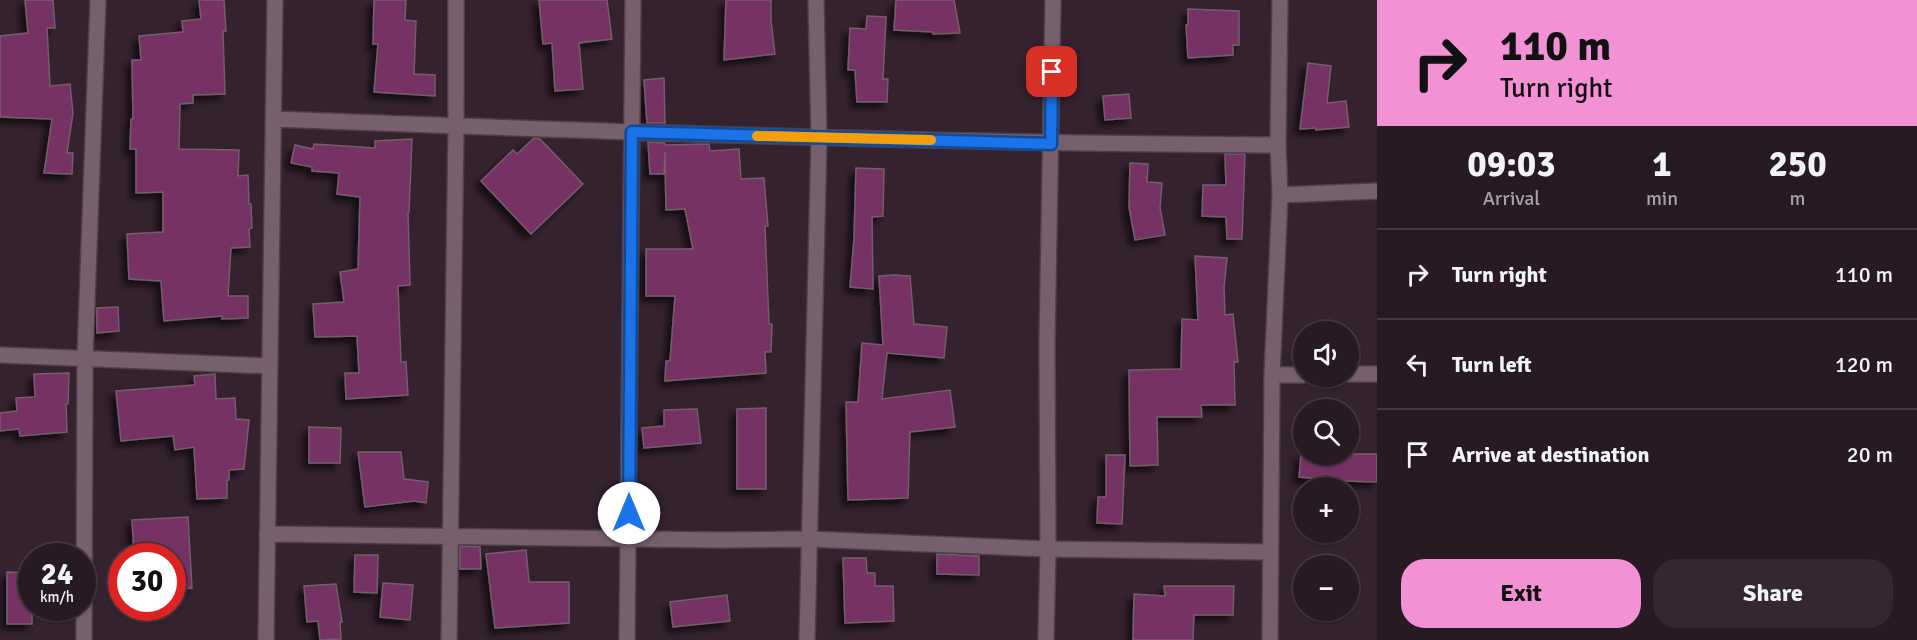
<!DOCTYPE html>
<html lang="en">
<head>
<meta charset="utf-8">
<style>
	body { margin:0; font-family:Signika,sans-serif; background:#342730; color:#f1f3f6; height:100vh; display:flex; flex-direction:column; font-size:22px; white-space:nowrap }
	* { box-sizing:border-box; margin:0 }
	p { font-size:20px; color:#a5a1a6 }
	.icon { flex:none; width:33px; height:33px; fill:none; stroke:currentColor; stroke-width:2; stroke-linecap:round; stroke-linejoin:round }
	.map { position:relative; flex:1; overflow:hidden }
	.details { display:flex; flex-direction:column; background:#281a23; width:540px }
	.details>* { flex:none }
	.guide { background:#f391d5; color:#111; overflow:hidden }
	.buttons { position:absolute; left:1293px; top:321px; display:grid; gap:12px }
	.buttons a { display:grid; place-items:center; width:66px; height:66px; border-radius:50%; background:#281a23; box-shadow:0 2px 4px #0004,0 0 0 2px #443841; font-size:30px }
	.speed { position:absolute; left:18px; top:543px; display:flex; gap:12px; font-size:30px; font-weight:700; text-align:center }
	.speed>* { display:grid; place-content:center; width:78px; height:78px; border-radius:50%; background:#281a23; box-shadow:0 2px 4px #0004,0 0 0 2px #443841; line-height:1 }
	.speed small { font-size:15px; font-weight:400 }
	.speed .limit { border:9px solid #d22; background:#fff; color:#111 }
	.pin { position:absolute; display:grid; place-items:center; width:51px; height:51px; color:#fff; margin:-26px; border-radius:12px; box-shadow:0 3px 9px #0006 }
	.me { position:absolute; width:66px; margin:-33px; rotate:0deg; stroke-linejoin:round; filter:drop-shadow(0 0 4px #0008) }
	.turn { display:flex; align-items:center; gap:21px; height:126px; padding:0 24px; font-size:27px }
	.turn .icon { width:78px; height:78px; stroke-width:2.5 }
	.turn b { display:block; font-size:42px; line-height:51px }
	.eta { display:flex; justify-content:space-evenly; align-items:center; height:102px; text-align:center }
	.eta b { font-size:36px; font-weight:800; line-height:42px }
	.cta { display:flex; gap:12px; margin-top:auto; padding:12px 24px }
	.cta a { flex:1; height:69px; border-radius:24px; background:#f391d5; color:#111; font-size:24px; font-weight:800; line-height:69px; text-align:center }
	.cta a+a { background:#342730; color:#f1f3f6 }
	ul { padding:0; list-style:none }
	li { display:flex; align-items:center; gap:18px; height:90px; padding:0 24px; border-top:2px solid #443841 }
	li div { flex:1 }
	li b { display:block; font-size:22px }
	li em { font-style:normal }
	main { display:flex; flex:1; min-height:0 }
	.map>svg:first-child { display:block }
	.building { fill:#763062; stroke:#745d6c; stroke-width:1.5; filter:url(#shadow) }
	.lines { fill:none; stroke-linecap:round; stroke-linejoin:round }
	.street-casing { stroke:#4e3e49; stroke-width:18 }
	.secondary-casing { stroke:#4e3e49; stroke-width:18 }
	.street { stroke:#76606e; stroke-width:15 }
	.secondary { stroke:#76606e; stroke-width:15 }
	.route-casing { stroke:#114b97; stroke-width:15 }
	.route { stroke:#1a73e8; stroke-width:10 }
	.slow { stroke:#f59e0b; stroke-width:10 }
</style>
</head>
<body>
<main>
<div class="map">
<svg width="1377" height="640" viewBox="0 0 1377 640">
	<defs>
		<filter id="shadow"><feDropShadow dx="-5.5" dy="5.5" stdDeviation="3" flood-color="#0009"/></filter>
	</defs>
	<rect width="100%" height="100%" fill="#35222f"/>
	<!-- building -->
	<path class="building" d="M25 0H53L55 28H47L50 86 70 84 73 113 67 153H73L72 174 44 173 52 119 0 117V36L28 33Z
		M199 0H224L226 31H223L225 94 193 95V103L180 104 179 149 239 150 238 176 248 175 249 204H251L252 228 249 229 250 247 231 248 228 296H248V318L222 319V316L164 321 161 281 129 279 127 234 163 232V192L136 193V149H130L131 119H133L132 60H141L139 36 183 32 182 21 201 19Z
		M374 0H406L405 20 416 21 414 74 435 75V96L374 92 378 44H373Z
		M539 0H607L612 39 579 43 583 89 555 91 552 43 543 44Z
		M726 0H771V21L775 54 724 60Z
		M896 0H954L960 33 933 34V32L894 30Z
		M1188 9 1239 11V45H1233V55L1188 58 1186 25H1188Z
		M867 16 886 17 883 79H888L887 102H857L855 70H848L850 28 866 29Z
		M1308 63 1331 66 1327 103 1346 101 1349 127 1316 130V128L1300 129Z
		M664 78 665 123H647L644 80Z
		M1129 94 1131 118 1105 120 1103 96Z
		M534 138 540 139 583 184 531 234 481 181 513 150 517 154Z
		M412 139 409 212H408L410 285 398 286 401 362H406L408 395 346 399 345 373H359L357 336 315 337 313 304 344 302 340 272 358 269 360 197 337 194 339 173 312 171V167L291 163 295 145 313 149 314 144 375 148V141Z
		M648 142 665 143V145L709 144 710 151 739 149 741 179 764 178 768 226H765L769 324H772L771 352H765L766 373 665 381 666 361H670L675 296H646V249H693L685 209 666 210 665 152 664 174H650Z
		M1225 154H1245L1242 239H1227L1226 217 1202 216 1203 185H1226Z
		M1130 163 1148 164 1147 182 1162 183 1160 208 1165 235 1135 240 1129 207Z
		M856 168 884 169 883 216 872 217 873 289 850 287 854 239Z
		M1195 256 1227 258 1224 288 1225 315 1233 314 1238 362H1234L1235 405H1201L1202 417H1157L1158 465 1130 466 1129 370 1181 369 1182 319 1198 320Z
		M894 275 910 276 914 324 947 327 944 358 887 353 882 399 950 390 955 427 910 432 908 498 848 500 846 402H858L862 343 883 345 879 276Z
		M118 307 119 331 97 333V308Z
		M69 373 68 404H66L67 432 20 436 19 429 0 431V413L17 411 16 398 35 397 34 374Z
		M215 374 216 399 235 398 236 419 249 420 244 469 229 470V480H227V498L197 499 194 447 175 450 173 436 121 441 116 391 195 385 194 376Z
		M766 408V489H737V409Z
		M697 409 701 443 644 448 642 428 664 426V410Z
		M309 427 341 428 340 463H309Z
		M358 452H401L404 479 428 482 426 503 414 501 365 507Z
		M1301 454H1377V482L1346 481 1299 477Z
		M1106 455H1125L1122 524 1097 523 1098 497H1106Z
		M188 517 192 588 172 590V552L134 554 132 520Z
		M460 546 480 547 481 569H460Z
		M526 550 529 582H569V623L495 628 486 554Z
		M937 554 979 556V575L937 574Z
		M355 555H378L377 593 354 592Z
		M843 558H866L867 573H875V586H893L894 621 845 623Z
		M7 572 32 573V624H7Z
		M383 583 413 585 410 620 380 617Z
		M336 584 342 622H340L341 639 320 640 318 621 307 622 304 586Z
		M1164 586H1234L1233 615H1194L1193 640H1133L1134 594 1165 596Z
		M727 595 730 621 673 627 670 602Z"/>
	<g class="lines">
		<defs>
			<path id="street" d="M274 119C609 132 943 143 1278 145
				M1280 195 1377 191
				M0 355 270 366
				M1348 374H1377
				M1272 375H1304
				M267 534 721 540 808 539 1048 549 1270 552
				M84 640 85 357 98 0
				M266 640 275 0
				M449 640 456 126V0
				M627 640 633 0
				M807 640 819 138 816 0
				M1270 640 1272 375 1280 195 1278 145 1280 0"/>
			<path id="secondary" d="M1046 640 1048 549 1047 344 1053 0"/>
		</defs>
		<!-- street casing -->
		<use href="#street" class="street-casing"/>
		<!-- secondary casing -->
		<use href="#secondary" class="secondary-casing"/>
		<!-- street -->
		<use href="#street" class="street"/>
		<!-- secondary -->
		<use href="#secondary" class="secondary"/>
	</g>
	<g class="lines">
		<defs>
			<path id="route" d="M629 513 632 132 1051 144 1052 72"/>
		</defs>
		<!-- route casing -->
		<use href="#route" class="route-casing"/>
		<!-- route -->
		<use href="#route" class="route"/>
		<!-- slow -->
		<path class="slow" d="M757 136 931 140"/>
	</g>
</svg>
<div class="buttons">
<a><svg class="icon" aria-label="sound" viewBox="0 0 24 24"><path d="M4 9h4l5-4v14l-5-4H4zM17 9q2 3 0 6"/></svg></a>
<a><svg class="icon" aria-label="search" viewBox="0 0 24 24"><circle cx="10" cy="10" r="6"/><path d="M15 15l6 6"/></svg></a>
<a>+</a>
<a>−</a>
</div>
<div class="speed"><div>24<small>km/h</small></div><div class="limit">30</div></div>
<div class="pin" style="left:1052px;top:72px;background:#d93025"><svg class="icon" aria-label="arrive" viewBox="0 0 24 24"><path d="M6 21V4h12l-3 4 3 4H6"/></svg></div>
<svg class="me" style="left:629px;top:513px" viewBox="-20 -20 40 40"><circle r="19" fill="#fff"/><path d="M0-13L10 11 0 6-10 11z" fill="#1a73e8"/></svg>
</div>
<section class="details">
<div class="guide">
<div class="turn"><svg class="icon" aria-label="right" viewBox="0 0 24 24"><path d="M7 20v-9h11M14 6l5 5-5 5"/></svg><div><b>110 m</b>Turn right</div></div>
</div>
<div class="eta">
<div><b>09:03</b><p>Arrival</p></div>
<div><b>1</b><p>min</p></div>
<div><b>250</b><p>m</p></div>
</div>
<ul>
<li><svg class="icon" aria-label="right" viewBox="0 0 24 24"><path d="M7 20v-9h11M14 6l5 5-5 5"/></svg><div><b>Turn right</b></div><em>110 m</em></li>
<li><svg class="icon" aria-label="left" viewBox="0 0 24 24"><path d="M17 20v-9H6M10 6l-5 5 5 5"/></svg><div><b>Turn left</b></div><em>120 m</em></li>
<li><svg class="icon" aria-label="arrive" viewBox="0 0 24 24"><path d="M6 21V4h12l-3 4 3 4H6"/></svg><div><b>Arrive at destination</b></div><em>20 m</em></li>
</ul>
<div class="cta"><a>Exit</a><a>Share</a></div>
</section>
</main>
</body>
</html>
